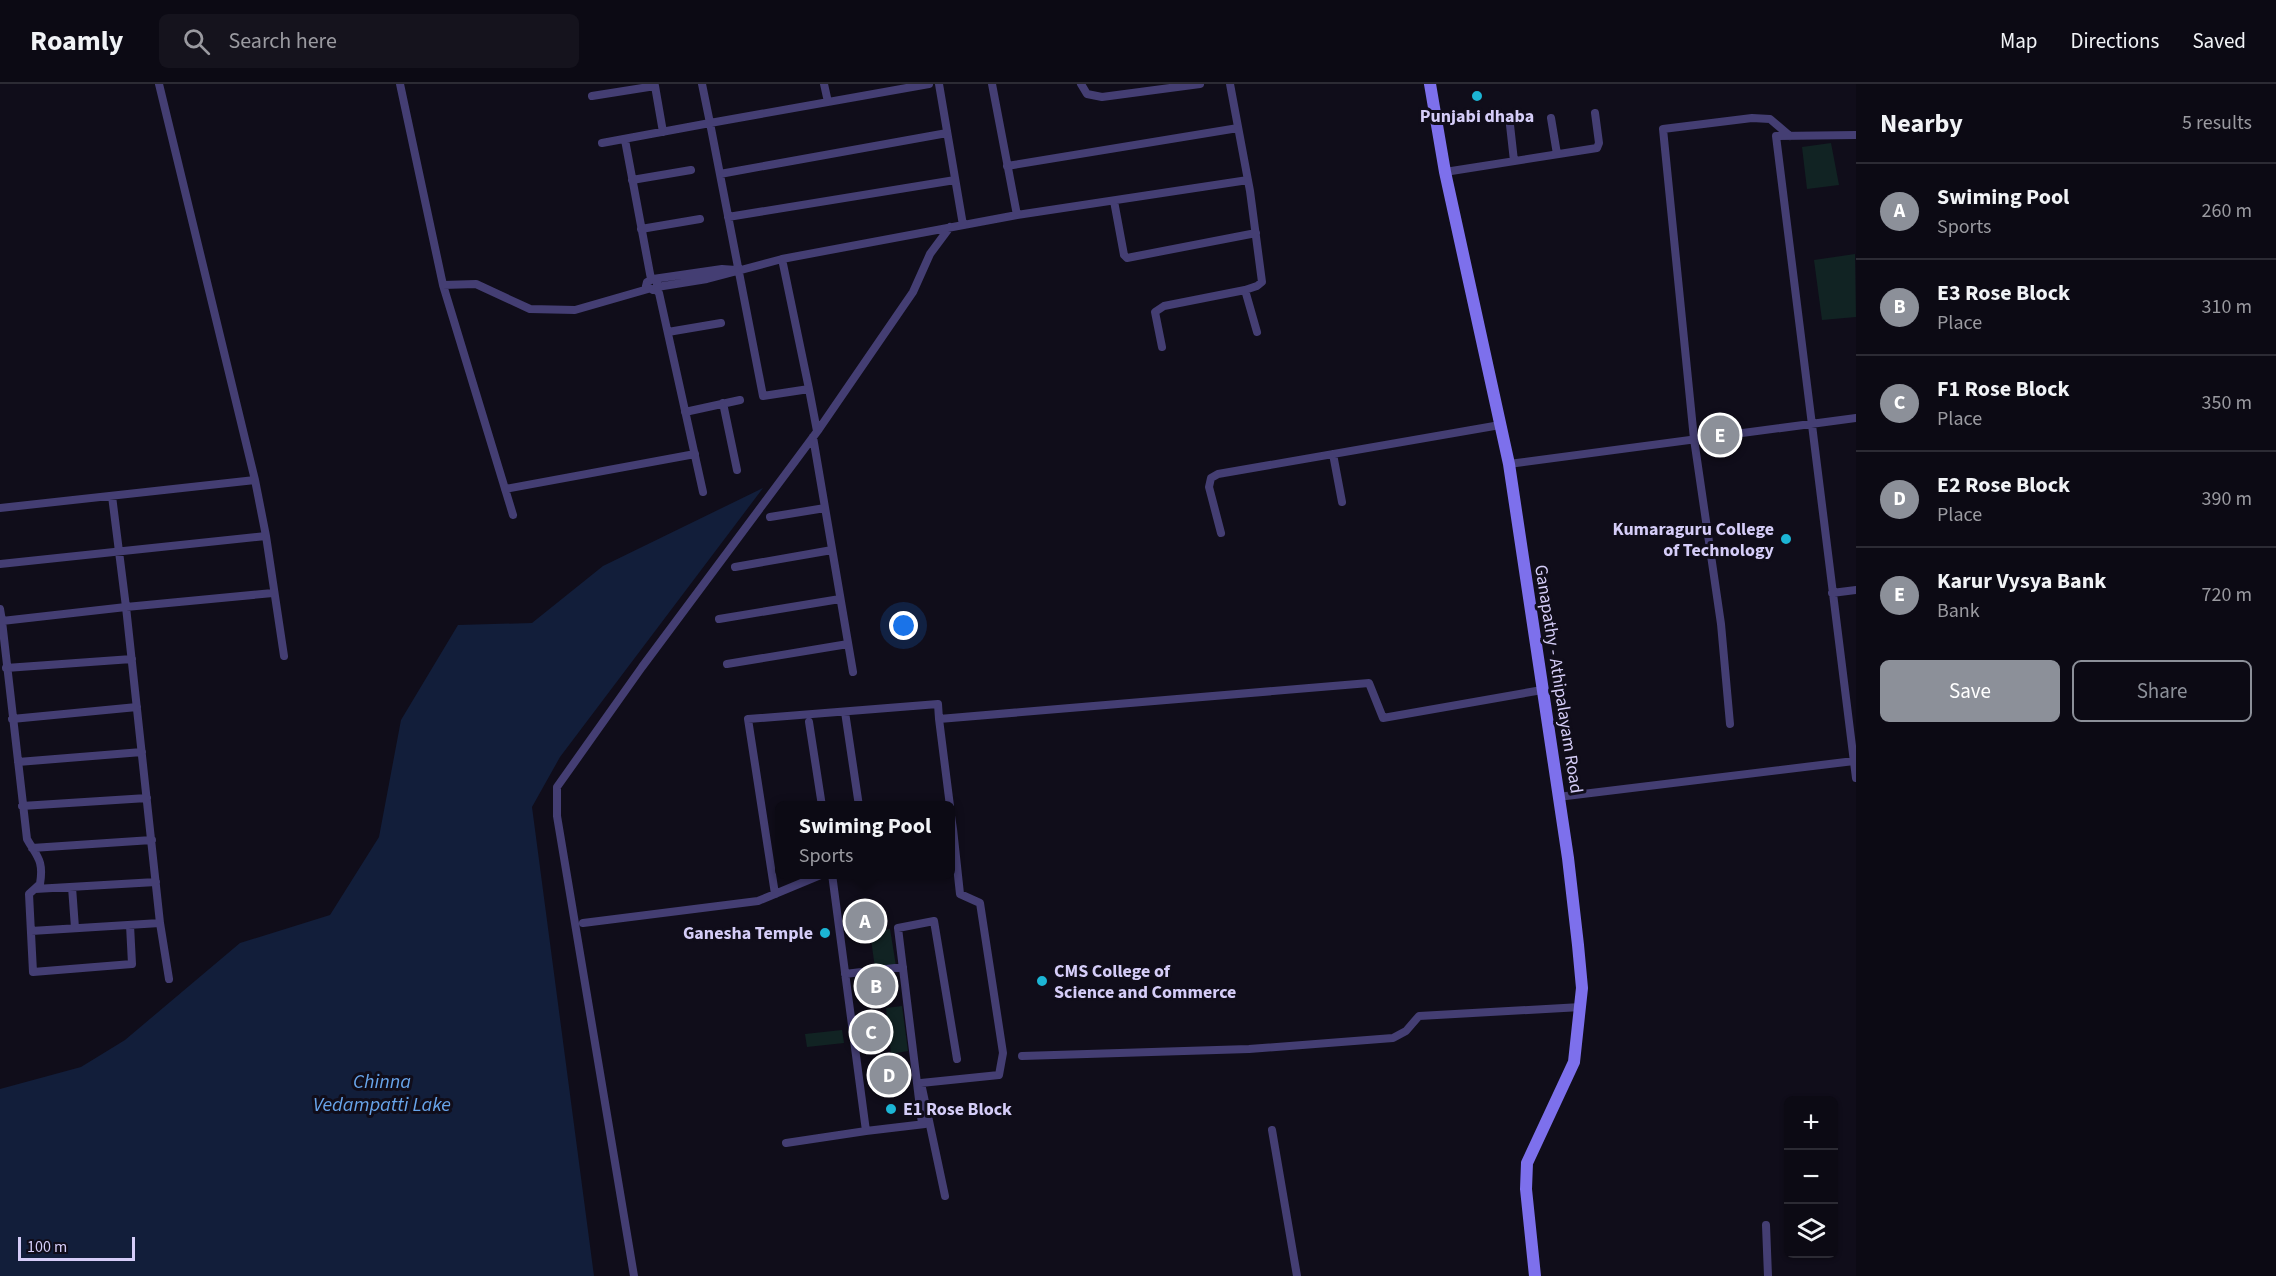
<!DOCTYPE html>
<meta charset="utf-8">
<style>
:root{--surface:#0c0a14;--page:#15131d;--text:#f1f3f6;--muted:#9a9aa0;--line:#2c2b34;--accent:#8c9099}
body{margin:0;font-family:"Source Sans 3",sans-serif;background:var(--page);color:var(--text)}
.controls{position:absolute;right:18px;bottom:18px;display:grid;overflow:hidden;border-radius:9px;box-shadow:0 2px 4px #0004}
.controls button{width:54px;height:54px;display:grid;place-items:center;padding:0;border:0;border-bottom:2px solid var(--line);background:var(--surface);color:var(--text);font:30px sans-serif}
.scale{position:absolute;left:18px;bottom:15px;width:117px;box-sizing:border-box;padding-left:6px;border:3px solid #d5cdf8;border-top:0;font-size:16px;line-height:21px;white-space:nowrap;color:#d5cdf8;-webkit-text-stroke:4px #100d1a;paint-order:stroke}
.you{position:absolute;left:904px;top:542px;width:21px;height:21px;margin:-15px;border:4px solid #fff;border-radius:50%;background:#1a73e8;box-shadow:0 0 0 9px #1a73e833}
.badge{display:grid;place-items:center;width:39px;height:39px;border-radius:50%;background:var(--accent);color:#fff;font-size:20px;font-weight:700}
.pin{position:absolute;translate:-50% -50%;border:3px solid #fff;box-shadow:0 2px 6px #0006}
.popup{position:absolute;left:775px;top:717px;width:180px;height:78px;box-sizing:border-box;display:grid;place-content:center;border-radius:9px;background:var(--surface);filter:drop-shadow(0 2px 4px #0005);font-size:20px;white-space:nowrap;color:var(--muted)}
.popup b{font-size:22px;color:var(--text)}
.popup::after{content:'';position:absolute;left:50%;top:100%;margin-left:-12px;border:12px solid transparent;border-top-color:var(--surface)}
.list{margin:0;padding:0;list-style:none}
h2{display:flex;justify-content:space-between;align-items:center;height:78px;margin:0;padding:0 24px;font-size:26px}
h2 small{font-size:20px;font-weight:400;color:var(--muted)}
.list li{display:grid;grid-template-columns:39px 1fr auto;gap:18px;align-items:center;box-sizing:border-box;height:96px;padding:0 24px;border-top:2px solid var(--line)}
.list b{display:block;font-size:22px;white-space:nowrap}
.list p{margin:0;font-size:20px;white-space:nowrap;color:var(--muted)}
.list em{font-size:20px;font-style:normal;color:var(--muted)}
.actions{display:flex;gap:12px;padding:18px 24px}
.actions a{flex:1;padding:14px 0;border:2px solid var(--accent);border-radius:9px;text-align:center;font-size:21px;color:var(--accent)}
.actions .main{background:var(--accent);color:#fff}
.icon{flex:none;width:33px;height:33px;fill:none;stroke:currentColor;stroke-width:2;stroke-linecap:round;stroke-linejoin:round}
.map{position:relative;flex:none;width:1856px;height:1192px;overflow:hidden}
header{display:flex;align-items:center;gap:36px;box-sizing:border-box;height:84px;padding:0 30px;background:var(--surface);border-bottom:2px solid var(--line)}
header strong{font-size:28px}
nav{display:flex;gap:33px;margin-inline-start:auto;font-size:21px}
.search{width:420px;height:54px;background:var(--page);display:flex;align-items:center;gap:15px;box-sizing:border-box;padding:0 21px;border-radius:9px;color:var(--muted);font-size:22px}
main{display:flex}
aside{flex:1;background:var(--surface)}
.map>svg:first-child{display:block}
.green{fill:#112323}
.water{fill:#121e3a}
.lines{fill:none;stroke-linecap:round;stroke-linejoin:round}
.street{stroke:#443e73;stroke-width:8}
.secondary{stroke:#7d70ec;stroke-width:12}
.poi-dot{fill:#1cb5d5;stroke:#100d1a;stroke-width:2}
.labels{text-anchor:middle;stroke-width:6;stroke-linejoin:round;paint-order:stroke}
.poi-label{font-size:18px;font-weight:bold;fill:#d5cdf8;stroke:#100d1a;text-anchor:end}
.street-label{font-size:18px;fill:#d5cdf8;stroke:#100d1a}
.water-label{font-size:20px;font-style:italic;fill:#68a5eb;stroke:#100d1a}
</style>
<header>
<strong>Roamly</strong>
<div class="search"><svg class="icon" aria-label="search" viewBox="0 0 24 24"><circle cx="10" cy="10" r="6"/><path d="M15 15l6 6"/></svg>Search here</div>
<nav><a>Map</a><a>Directions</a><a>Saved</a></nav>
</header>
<main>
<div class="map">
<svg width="1856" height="1192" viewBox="0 0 1856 1192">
<rect width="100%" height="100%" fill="#100d1a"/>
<path class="green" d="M 1831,59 L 1839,101 L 1807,105 L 1802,63 Z
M 1855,170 L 1856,233 L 1822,236 L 1814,176 Z
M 890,845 L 896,882 L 875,884 L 870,848 Z
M 902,922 L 908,967 L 891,970 L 886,924 Z
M 842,946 L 844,959 L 807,963 L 805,950 Z"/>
<path class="water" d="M 763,404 L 560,673 L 532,723 L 594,1192 L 0,1192 L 0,1005 L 81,983 L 125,956 L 240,859 L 330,831 L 379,753 L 401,636 L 458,541 L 532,539 L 603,482 Z
M 877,827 L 879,838 L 875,837 L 876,844 L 856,846 L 855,834 L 870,832 Z"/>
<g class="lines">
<path class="street" d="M 159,0 L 255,396 L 266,452 L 284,572
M 400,0 L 443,201 L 513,431
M 702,0 L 710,39 L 929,0
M 824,0 L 828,18
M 939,0 L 963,141
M 1081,0 L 1087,10 L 1102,13 L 1200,0
M 592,12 L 655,2 L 663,48
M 1551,34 L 1557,70
M 1510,41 L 1514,77
M 1856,51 L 1776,52 L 1856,694
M 625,56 L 651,195
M 602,59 L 710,39 L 763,312 L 809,305 L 782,175 L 1017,131 L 992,0
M 1007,82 L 1238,44
M 1445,88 L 1597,64 L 1599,59 L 1595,29
M 720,90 L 947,49
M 632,96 L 691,86
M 1114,117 L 1124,171 L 1127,174 L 1256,149
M 1017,131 L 1248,96
M 728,133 L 955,96
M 641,145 L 700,135
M 653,195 L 722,185 L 736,186
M 443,201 L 476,200 L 530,225 L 575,226 L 648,205
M 657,203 L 657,198 L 653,195 L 647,198 L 646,202 L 653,206 L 657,203 L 707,195 L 782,175
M 655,205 L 659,209 L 703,408
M 1245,206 L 1257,248
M 668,248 L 721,239
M 1162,263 L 1155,228 L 1164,222 L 1245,206 L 1257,202 L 1262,198 L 1250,107 L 1230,0
M 809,305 L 817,347
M 723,319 L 737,386
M 685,328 L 740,316
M 813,353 L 853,588
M 1333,370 L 1342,418
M 1509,380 L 1856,334
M 505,405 L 695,370
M 0,424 L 255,396
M 770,433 L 825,424
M 1221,449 L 1209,403 L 1211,394 L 1218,390 L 1500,341
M 0,480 L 266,452
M 735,483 L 832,466
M 1832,509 L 1856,506
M 0,525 L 2,537 L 126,523 L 112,412
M 719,535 L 840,515
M 2,537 L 27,755 C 37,773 44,776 40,800 L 29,810 L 33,888 L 132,880 L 130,841
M 727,580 L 848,560
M 6,584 L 132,575
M 845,628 L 859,722
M 12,635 L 137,623
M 809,638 L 822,722
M 1730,640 L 1721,540 L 1694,355 L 1663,45 L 1752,34 L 1770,35 L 1790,52
M 18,678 L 142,668
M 1558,713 L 1854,677
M 22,722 L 147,714
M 950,722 L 939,635 L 1369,599 L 1383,634 L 1542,606
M 950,725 L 953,745 L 950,745
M 32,764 L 152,756
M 72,803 L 75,844
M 35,805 L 156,798
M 775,810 L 748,635 L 938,620 L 939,635
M 583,839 L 758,817 L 823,790
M 31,847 L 160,839
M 845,890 L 903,883
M 169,895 L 160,839 L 126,523 L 273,509
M 1022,972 L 1249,965 L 1393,954 L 1406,947 L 1419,932 L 1581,923
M 922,1040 L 898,844 L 934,837 L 957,975
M 1272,1046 L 1297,1192
M 866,1047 L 925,1040
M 786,1059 L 866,1047 L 832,790
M 945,1112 L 921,999 L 999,991 L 1003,969 L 980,819 L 960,810 L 953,745
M 1766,1141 L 1768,1192
M 634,1192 L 557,732 L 557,703 L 642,583 L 819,345 L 913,208 L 930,170 L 950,143"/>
<path class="secondary" d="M 1430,0 L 1445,88 L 1509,380 L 1568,774 L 1578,861 L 1582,904 L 1574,978 L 1527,1079 L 1526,1105 L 1535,1192"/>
</g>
<g class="poi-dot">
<circle cx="1477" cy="12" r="6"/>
<circle cx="1786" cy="455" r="6"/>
<circle cx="825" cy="849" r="6"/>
<circle cx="1042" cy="897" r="6"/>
<circle cx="891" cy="1025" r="6"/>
</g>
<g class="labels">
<g class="poi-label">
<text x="1477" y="38" text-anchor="middle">Punjabi dhaba</text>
<text x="1774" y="451">Kumaraguru College<tspan x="1774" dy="21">of Technology</tspan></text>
<text x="813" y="855">Ganesha Temple</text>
<text x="1054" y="893" text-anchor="start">CMS College of<tspan x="1054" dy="21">Science and Commerce</tspan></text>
<text x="903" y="1031" text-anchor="start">E1 Rose Block</text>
</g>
<g class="street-label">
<text transform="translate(1559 595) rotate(81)" y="6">Ganapathy - Athipalayam Road</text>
</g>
<g class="water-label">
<text x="382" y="1004">Chinna<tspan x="382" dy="23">Vedampatti Lake</tspan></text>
</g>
</g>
</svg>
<div class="controls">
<button>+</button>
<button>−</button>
<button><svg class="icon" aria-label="layers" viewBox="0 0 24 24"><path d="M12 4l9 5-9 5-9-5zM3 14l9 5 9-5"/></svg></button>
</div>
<div class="scale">100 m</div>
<div class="you"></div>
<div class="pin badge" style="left:865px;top:837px">A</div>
<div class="popup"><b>Swiming Pool</b>Sports</div>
<div class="pin badge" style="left:876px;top:902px">B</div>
<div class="pin badge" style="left:871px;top:948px">C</div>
<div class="pin badge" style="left:889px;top:991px">D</div>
<div class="pin badge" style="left:1720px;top:351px">E</div>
</div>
<aside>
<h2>Nearby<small>5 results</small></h2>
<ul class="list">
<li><span class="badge">A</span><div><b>Swiming Pool</b><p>Sports</p></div><em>260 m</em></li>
<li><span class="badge">B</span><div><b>E3 Rose Block</b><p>Place</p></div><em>310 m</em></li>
<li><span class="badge">C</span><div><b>F1 Rose Block</b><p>Place</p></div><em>350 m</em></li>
<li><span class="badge">D</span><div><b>E2 Rose Block</b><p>Place</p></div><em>390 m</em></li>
<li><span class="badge">E</span><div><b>Karur Vysya Bank</b><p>Bank</p></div><em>720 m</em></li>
</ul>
<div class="actions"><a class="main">Save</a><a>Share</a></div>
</aside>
</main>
